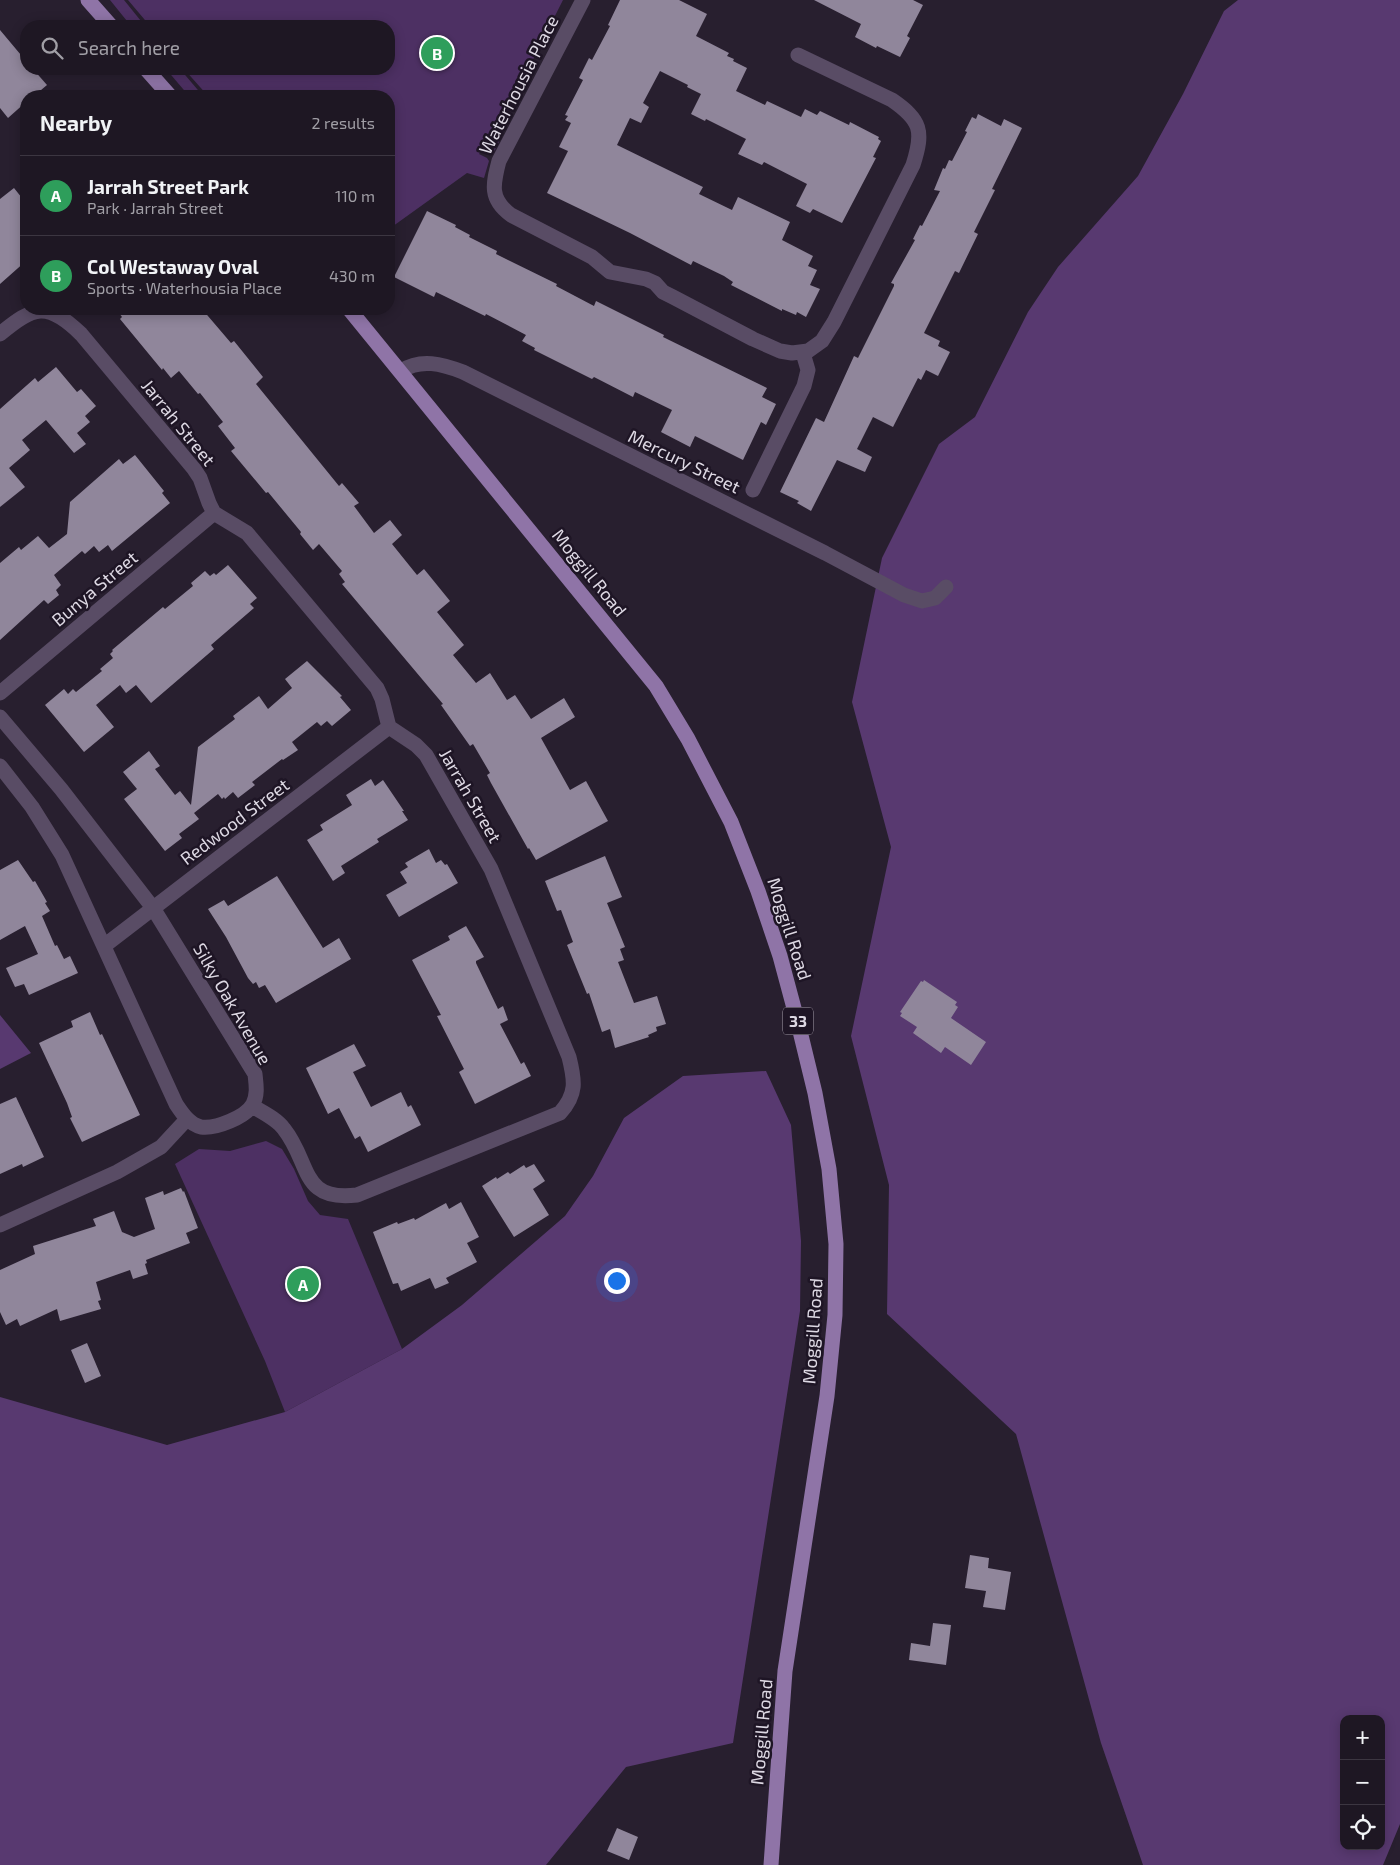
<!DOCTYPE html>
<meta charset="utf-8">
<style>
:root{--surface:#1e1723;--page:#2b2430;--text:#f1f3f6;--muted:#a19fa6;--line:#3c3641;--accent:#b45309}
body{margin:0;font-family:"Exo 2",sans-serif;background:var(--page);color:var(--text)}
.controls{position:absolute;right:15px;bottom:15px;display:grid;overflow:hidden;border-radius:10px;box-shadow:0 2px 12px #0003}
.controls button{width:45px;height:45px;display:grid;place-items:center;padding:0;border:0;border-bottom:1px solid var(--line);background:var(--surface);color:var(--text);font:25px sans-serif}
.you{position:absolute;left:616px;top:1280px;width:18px;height:18px;margin:-12px;border:4px solid #fff;border-radius:50%;background:#1a73e8;box-shadow:0 0 0 8px #1a73e833}
.badge{display:grid;place-items:center;width:32px;height:32px;border-radius:50%;background:var(--accent);color:#fff;font-size:16px;font-weight:700}
.pin{position:absolute;translate:-50% -50%;border:2px solid #fff;box-shadow:0 1px 5px #0006}
.list{margin:0;padding:0;list-style:none}
h2{display:flex;justify-content:space-between;align-items:center;height:65px;margin:0;padding:0 20px;font-size:21px}
h2 small{font-size:16px;font-weight:400;color:var(--muted)}
.list li{display:grid;grid-template-columns:32px 1fr auto;gap:15px;align-items:center;box-sizing:border-box;height:80px;padding:0 20px;border-top:1px solid var(--line)}
.list b{display:block;font-size:19px;white-space:nowrap}
.list p{margin:0;font-size:16px;white-space:nowrap;color:var(--muted)}
.list em{font-size:16px;font-style:normal;color:var(--muted)}
.icon{flex:none;width:28px;height:28px;fill:none;stroke:currentColor;stroke-width:2;stroke-linecap:round;stroke-linejoin:round}
.map{position:relative;flex:none;width:1400px;height:1865px;overflow:hidden}
.search{position:absolute;background:var(--surface);box-shadow:0 2px 12px #0003;left:20px;top:20px;width:375px;height:55px;display:flex;align-items:center;gap:12px;box-sizing:border-box;padding:0 18px;border-radius:20px;color:var(--muted);font-size:19px}
.panel{position:absolute;background:var(--surface);box-shadow:0 2px 12px #0003;left:20px;top:90px;width:375px;height:225px;border-radius:20px}
.map>svg:first-child{display:block}
.green{fill:#4d3063}
.forest{fill:#583970;fill-rule:evenodd}
.building{fill:#90869b}
.lines{fill:none;stroke-linecap:round;stroke-linejoin:round}
.street{stroke:#594c65;stroke-width:15}
.primary{stroke:#8f74a7;stroke-width:15}
.labels{text-anchor:middle;stroke-width:5;stroke-linejoin:round;paint-order:stroke}
.shield{fill:#1e1525;stroke:#a49eaa;stroke-width:1}
.shield-label{font-size:16px;font-weight:bold;fill:#ddd8e3}
.street-label{font-size:18px;fill:#ddd8e3;stroke:#1e1525}
</style>
<div class="map">
<svg width="1400" height="1865" viewBox="0 0 1400 1865">
<rect width="100%" height="100%" fill="#281f2f"/>
<path class="green" d="M 110,0 L 124,0 L 145,26 L 131,26 Z
M 128,0 L 563,0 L 503,119 L 503,133 L 493,154 L 481,151 L 479,154 L 487,158 L 489,161 L 484,178 L 467,173 L 389,229 L 389,96 L 208,96 L 184,69 L 389,69 L 389,26 L 150,26 Z
M 166,69 L 180,69 L 203,96 L 189,96 Z
M 266,1141 L 282,1149 L 294,1169 L 308,1201 L 320,1215 L 348,1219 L 402,1349 L 285,1412 L 265,1361 L 175,1164 L 199,1149 L 230,1151 Z"/>
<path class="forest" d="M 1238,0 L 1400,0 L 1400,1824 L 1383,1865 L 1143,1865 L 1101,1743 L 1016,1434 L 887,1314 L 889,1185 L 851,1036 L 891,847 L 852,702 L 882,558 L 939,444 L 975,417 L 1028,312 L 1058,267 L 1138,176 L 1183,94 L 1224,11 ZM 1344,1719 L 1381,1719 L 1381,1846 L 1344,1846 Z
M 0,1015 L 31,1053 L 0,1069 Z
M 766,1071 L 791,1125 L 801,1241 L 800,1311 L 733,1743 L 626,1767 L 546,1865 L 0,1865 L 0,1397 L 167,1445 L 285,1412 L 402,1349 L 462,1305 L 565,1216 L 593,1176 L 624,1118 L 683,1076 Z"/>
<path class="building" d="M 620,0 L 679,0 L 707,14 L 696,36 L 729,53 L 727,56 L 734,59 L 733,61 L 747,68 L 736,91 L 765,105 L 767,101 L 801,117 L 805,109 L 817,115 L 820,111 L 849,125 L 850,122 L 879,137 L 878,139 L 881,141 L 873,157 L 876,158 L 842,223 L 813,209 L 810,213 L 796,206 L 807,184 L 764,162 L 762,165 L 738,154 L 746,139 L 706,119 L 705,121 L 691,114 L 701,94 L 687,87 L 688,85 L 660,71 L 643,103 L 649,107 L 641,123 L 630,118 L 617,145 L 703,187 L 699,194 L 732,210 L 738,197 L 790,222 L 782,240 L 813,256 L 808,266 L 817,270 L 810,285 L 820,289 L 806,317 L 797,312 L 796,315 L 782,309 L 782,311 L 731,285 L 733,282 L 724,276 L 693,261 L 691,265 L 630,233 L 547,193 L 568,151 L 559,147 L 571,123 L 565,120 L 568,116 L 565,115 L 583,80 L 579,78 L 589,58 L 592,60 L 610,26 L 608,25 Z
M 814,0 L 913,0 L 923,5 L 907,36 L 910,38 L 900,57 L 877,46 L 876,48 L 855,37 L 861,24 Z
M 0,30 L 26,61 L 26,69 L 33,69 L 47,85 L 34,96 L 26,96 L 26,102 L 8,118 L 0,108 Z
M 978,114 L 1001,126 L 1004,119 L 1022,128 L 992,189 L 995,190 L 974,232 L 978,234 L 959,273 L 955,271 L 924,333 L 940,341 L 938,346 L 950,352 L 938,376 L 926,370 L 921,380 L 918,378 L 893,427 L 873,417 L 857,449 L 872,457 L 865,472 L 837,460 L 811,511 L 797,503 L 799,501 L 780,492 L 816,418 L 824,422 L 854,356 L 858,358 L 894,286 L 894,284 L 891,283 L 915,240 L 913,239 L 920,225 L 922,226 L 940,191 L 934,190 L 943,168 L 945,169 L 949,160 L 952,161 L 967,132 L 965,131 L 972,117 L 976,119 Z
M 14,188 L 26,203 L 26,261 L 0,284 L 0,199 Z
M 427,211 L 456,225 L 455,227 L 470,235 L 469,237 L 497,251 L 496,254 L 557,284 L 556,286 L 594,306 L 596,301 L 664,335 L 663,337 L 767,388 L 762,397 L 776,404 L 766,425 L 761,422 L 743,460 L 695,436 L 690,447 L 661,432 L 672,410 L 635,392 L 633,397 L 594,377 L 592,379 L 534,350 L 535,348 L 522,341 L 526,335 L 486,314 L 485,316 L 436,292 L 434,297 L 394,277 Z
M 116,309 L 202,309 L 231,343 L 234,341 L 263,377 L 256,384 L 339,486 L 342,483 L 359,503 L 354,506 L 374,533 L 390,520 L 402,535 L 392,544 L 417,575 L 424,569 L 450,601 L 437,612 L 464,645 L 453,655 L 476,683 L 490,673 L 507,700 L 515,695 L 531,719 L 564,698 L 575,717 L 541,738 L 570,790 L 586,781 L 608,821 L 536,860 L 529,848 L 528,849 L 491,783 L 487,775 L 490,773 L 473,744 L 470,746 L 441,705 L 443,704 L 342,584 L 345,582 L 339,574 L 342,571 L 319,544 L 313,550 L 300,534 L 301,532 L 268,492 L 266,493 L 231,451 L 235,448 L 218,426 L 223,422 L 200,393 L 198,394 L 179,371 L 171,378 L 163,368 L 162,370 L 120,319 L 122,317 Z
M 56,367 L 77,392 L 81,389 L 96,406 L 85,416 L 90,422 L 77,433 L 86,444 L 74,453 L 46,420 L 22,440 L 30,450 L 9,468 L 25,487 L 0,507 L 0,409 L 35,378 L 38,382 Z
M 135,455 L 164,491 L 162,493 L 170,503 L 112,551 L 108,545 L 99,552 L 94,546 L 85,554 L 82,551 L 54,575 L 61,585 L 56,590 L 59,595 L 48,604 L 44,600 L 0,640 L 0,563 L 19,547 L 21,550 L 38,536 L 49,548 L 67,534 L 70,502 L 119,459 L 123,464 Z
M 228,565 L 257,598 L 250,604 L 254,608 L 211,645 L 214,649 L 151,703 L 136,685 L 126,693 L 120,685 L 96,705 L 114,727 L 84,752 L 45,705 L 64,689 L 68,694 L 73,689 L 76,692 L 102,671 L 100,669 L 113,658 L 110,654 L 113,651 L 112,650 L 163,607 L 165,609 L 193,586 L 191,583 L 205,571 L 210,576 L 214,573 L 216,575 Z
M 307,661 L 342,696 L 340,697 L 351,710 L 332,726 L 327,721 L 321,726 L 317,722 L 292,742 L 298,750 L 283,760 L 282,759 L 252,782 L 255,785 L 238,798 L 233,792 L 225,799 L 224,797 L 222,799 L 218,794 L 194,813 L 199,819 L 179,834 L 182,838 L 165,851 L 124,799 L 137,789 L 123,772 L 149,751 L 160,766 L 155,769 L 175,795 L 180,791 L 191,805 L 198,747 L 235,719 L 233,716 L 259,696 L 268,709 L 292,688 L 285,679 Z
M 371,779 L 375,786 L 383,780 L 404,811 L 402,811 L 408,820 L 377,839 L 379,842 L 341,866 L 345,873 L 333,881 L 307,840 L 323,830 L 320,825 L 352,805 L 346,795 Z
M 429,849 L 436,863 L 441,860 L 445,865 L 447,864 L 458,883 L 399,917 L 386,895 L 407,883 L 400,872 L 408,867 L 405,863 Z
M 605,856 L 622,897 L 607,903 L 625,947 L 620,949 L 624,960 L 618,962 L 634,1003 L 657,996 L 666,1024 L 656,1027 L 657,1031 L 648,1035 L 649,1037 L 615,1048 L 610,1029 L 602,1032 L 589,993 L 587,994 L 567,945 L 573,942 L 561,910 L 557,911 L 545,881 Z
M 18,860 L 33,882 L 35,881 L 47,902 L 45,903 L 50,911 L 42,916 L 55,946 L 57,945 L 64,959 L 70,956 L 78,973 L 29,995 L 24,984 L 15,987 L 6,968 L 38,954 L 25,926 L 0,940 L 0,870 Z
M 277,876 L 323,948 L 339,938 L 351,959 L 276,1003 L 265,985 L 259,988 L 256,982 L 253,984 L 248,978 L 226,937 L 208,909 L 224,900 L 228,906 Z
M 466,926 L 484,957 L 476,961 L 476,963 L 498,1009 L 503,1006 L 508,1020 L 500,1024 L 521,1064 L 524,1062 L 531,1076 L 475,1104 L 459,1072 L 464,1069 L 437,1016 L 441,1015 L 412,960 L 450,940 L 448,936 Z
M 924,980 L 957,1002 L 955,1005 L 958,1007 L 951,1018 L 986,1042 L 971,1065 L 945,1047 L 941,1053 L 913,1033 L 917,1027 L 900,1016 L 902,1013 L 900,1012 L 921,981 L 923,982 Z
M 90,1012 L 100,1035 L 102,1034 L 140,1115 L 82,1142 L 70,1118 L 72,1117 L 67,1103 L 39,1043 L 73,1027 L 71,1021 Z
M 354,1044 L 366,1066 L 353,1072 L 371,1107 L 401,1092 L 408,1107 L 411,1105 L 421,1125 L 368,1152 L 360,1136 L 355,1139 L 339,1108 L 328,1114 L 306,1068 Z
M 16,1097 L 44,1157 L 23,1167 L 22,1164 L 0,1174 L 0,1104 Z
M 534,1164 L 545,1181 L 533,1189 L 549,1215 L 514,1237 L 482,1186 L 496,1177 L 497,1179 L 508,1172 L 510,1174 L 524,1165 L 526,1168 Z
M 181,1188 L 183,1192 L 184,1191 L 198,1228 L 186,1233 L 190,1243 L 146,1260 L 147,1263 L 145,1264 L 148,1274 L 133,1279 L 130,1270 L 96,1282 L 101,1300 L 98,1301 L 101,1309 L 60,1321 L 57,1309 L 20,1326 L 17,1319 L 6,1325 L 0,1312 L 0,1270 L 35,1254 L 33,1246 L 96,1226 L 93,1219 L 114,1211 L 122,1232 L 134,1237 L 155,1229 L 145,1198 L 163,1191 L 164,1195 Z
M 461,1202 L 479,1237 L 467,1243 L 477,1262 L 446,1278 L 449,1283 L 435,1289 L 430,1278 L 401,1291 L 398,1283 L 393,1284 L 373,1232 L 397,1222 L 398,1224 L 414,1218 L 415,1220 L 446,1203 L 449,1209 Z
M 87,1343 L 101,1376 L 85,1383 L 71,1350 Z
M 970,1555 L 989,1558 L 988,1568 L 1011,1572 L 1005,1610 L 983,1607 L 986,1591 L 965,1588 Z
M 933,1623 L 951,1625 L 946,1665 L 909,1660 L 911,1643 L 930,1646 Z
M 617,1828 L 638,1837 L 629,1860 L 607,1851 Z"/>
<g class="lines">
<path class="street" d="M 583,0 L 499,161 C 493,184 489,199 511,215 L 592,257 L 610,272 L 646,279 L 655,283 L 663,292 L 673,297 L 753,339 L 780,351 L 792,353 L 808,351 L 822,341 L 834,322 L 913,165 C 924,131 921,120 892,100 L 798,55
M 0,334 C 34,306 47,301 81,334 L 194,469 L 200,478 L 209,503 L 214,513 L 247,533 L 377,688 L 382,699 L 389,727 L 416,745 L 426,755 L 491,869 L 569,1057 C 575,1081 577,1094 560,1113 L 357,1195 C 300,1202 311,1163 284,1129 C 277,1119 262,1112 252,1106
M 401,371 C 421,358 442,364 463,372 L 825,553 L 904,595 L 922,601 L 935,598 L 946,587
M 753,490 L 804,386 L 808,370 L 803,353
M 0,693 L 214,513
M 0,717 L 61,789 L 153,908 L 255,1074 C 256,1084 258,1094 253,1104 C 246,1117 216,1129 201,1127 C 189,1124 182,1113 176,1104 L 62,855 L 32,807 L 0,766
M 104,946 L 389,727
M 0,1225 L 117,1172 L 161,1147 L 187,1119"/>
<path class="primary" d="M 88,0 L 111,26
M 146,69 L 170,96
M 349,309 L 656,686 L 688,739 L 731,822 L 758,891 L 780,956 L 798,1023 L 815,1093 L 829,1169 L 836,1244 L 835,1315 L 827,1396 L 785,1671 L 771,1865"/>
</g>
<g class="labels">
<rect class="shield" x="783" y="1007.5" width="30" height="27" rx="4"/>
<g class="shield-label">
<text x="798" y="1027">33</text>
</g>
<g class="street-label">
<text transform="translate(519 85) rotate(-63)" y="6">Waterhousia Place</text>
<text transform="translate(178 423) rotate(51)" y="6">Jarrah Street</text>
<text transform="translate(684 462) rotate(26)" y="6">Mercury Street</text>
<text transform="translate(589 573) rotate(51)" y="6">Moggill Road</text>
<text transform="translate(95 589) rotate(-40)" y="6">Bunya Street</text>
<text transform="translate(470 796) rotate(60)" y="6">Jarrah Street</text>
<text transform="translate(235 822) rotate(-37)" y="6">Redwood Street</text>
<text transform="translate(789 929) rotate(72)" y="6">Moggill Road</text>
<text transform="translate(232 1004) rotate(60)" y="6">Silky Oak Avenue</text>
<text transform="translate(813 1331) rotate(-86)" y="6">Moggill Road</text>
<text transform="translate(762 1732) rotate(-85)" y="6">Moggill Road</text>
</g>
</g>
</svg>
<div class="controls">
<button>+</button>
<button>−</button>
<button><svg class="icon" aria-label="locate" viewBox="0 0 24 24"><circle cx="12" cy="12" r="6"/><path d="M12 2v4M12 18v4M2 12h4M18 12h4"/></svg></button>
</div>
<div class="you"></div>
<div class="pin badge" style="left:303px;top:1284px;background:#2e9e5b">A</div>
<div class="pin badge" style="left:437px;top:53px;background:#2e9e5b">B</div>
<div class="search"><svg class="icon" aria-label="search" viewBox="0 0 24 24"><circle cx="10" cy="10" r="6"/><path d="M15 15l6 6"/></svg>Search here</div>
<section class="panel">
<h2>Nearby<small>2 results</small></h2>
<ul class="list">
<li><span class="badge" style="background:#2e9e5b">A</span><div><b>Jarrah Street Park</b><p>Park · Jarrah Street</p></div><em>110 m</em></li>
<li><span class="badge" style="background:#2e9e5b">B</span><div><b>Col Westaway Oval</b><p>Sports · Waterhousia Place</p></div><em>430 m</em></li>
</ul>
</section>
</div>
